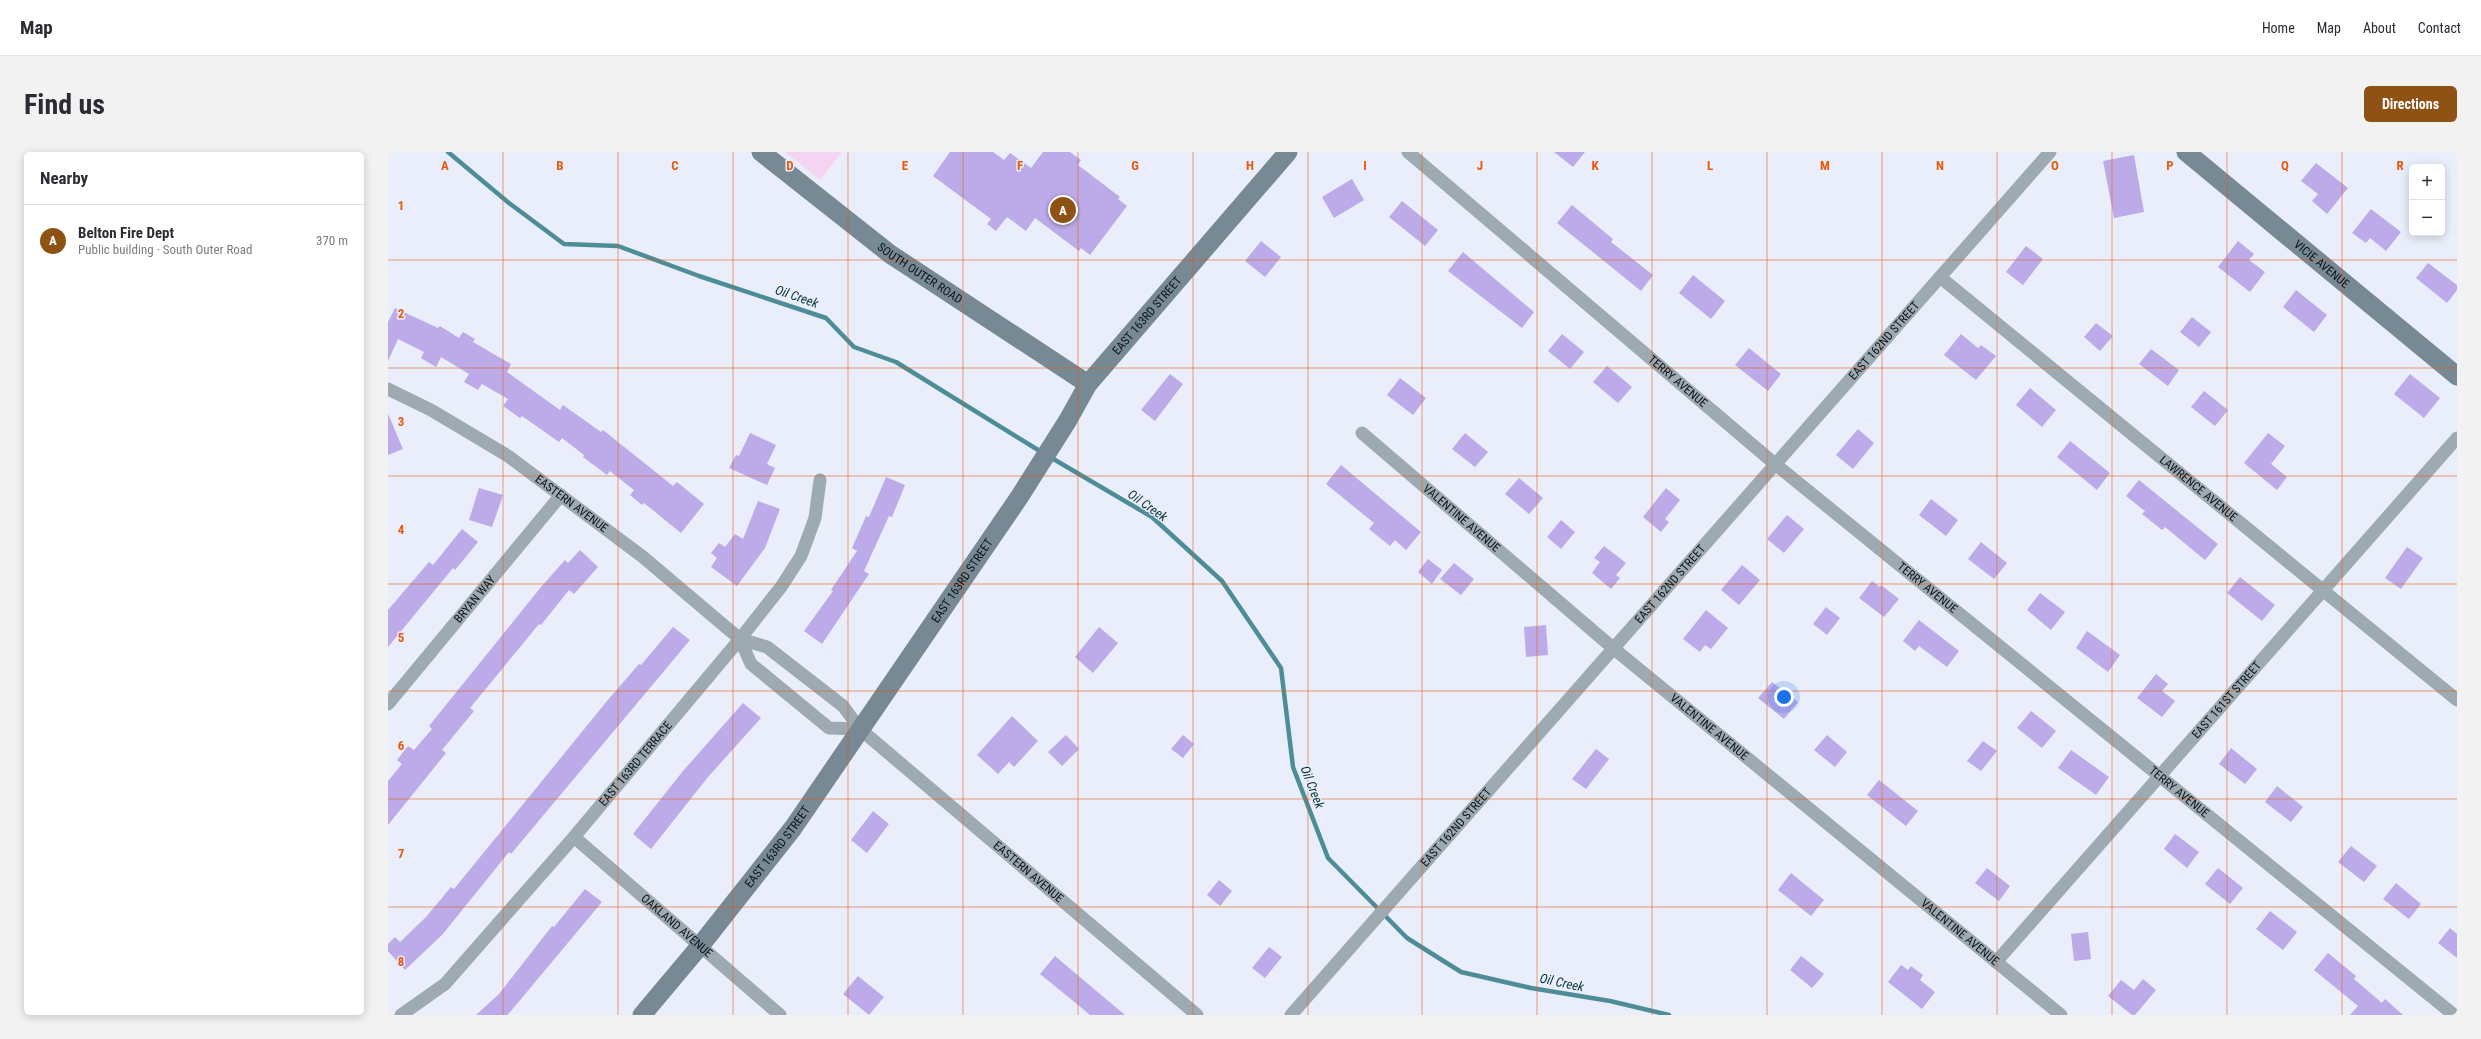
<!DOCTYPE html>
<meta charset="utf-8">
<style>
:root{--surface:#fff;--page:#f2f2f3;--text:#2b2b33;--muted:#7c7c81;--line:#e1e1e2;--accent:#8f5215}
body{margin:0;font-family:"Roboto Condensed",sans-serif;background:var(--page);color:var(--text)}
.controls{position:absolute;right:12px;top:12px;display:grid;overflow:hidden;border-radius:6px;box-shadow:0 2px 10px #0003}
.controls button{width:36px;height:36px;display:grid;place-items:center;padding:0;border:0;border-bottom:1px solid var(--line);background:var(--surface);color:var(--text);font:20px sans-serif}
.you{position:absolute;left:1396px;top:545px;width:14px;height:14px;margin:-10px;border:3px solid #fff;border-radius:50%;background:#1a73e8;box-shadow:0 0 0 6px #1a73e833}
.badge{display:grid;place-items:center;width:26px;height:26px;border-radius:50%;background:var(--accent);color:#fff;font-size:13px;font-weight:700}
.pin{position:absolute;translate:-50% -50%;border:2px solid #fff;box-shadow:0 1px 4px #0006}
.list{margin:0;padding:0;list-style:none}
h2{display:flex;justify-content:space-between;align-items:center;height:52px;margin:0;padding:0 16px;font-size:17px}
h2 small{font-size:13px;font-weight:400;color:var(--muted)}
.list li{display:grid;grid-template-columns:26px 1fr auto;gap:12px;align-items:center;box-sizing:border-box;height:72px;padding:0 16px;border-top:1px solid var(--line)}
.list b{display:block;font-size:15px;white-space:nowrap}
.list p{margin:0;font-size:13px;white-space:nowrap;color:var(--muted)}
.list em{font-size:13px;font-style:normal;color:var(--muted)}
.map{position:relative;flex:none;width:2069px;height:863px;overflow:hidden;border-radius:6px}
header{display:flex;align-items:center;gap:24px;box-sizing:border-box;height:56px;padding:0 20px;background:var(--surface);border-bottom:1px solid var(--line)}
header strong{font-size:19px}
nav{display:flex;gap:22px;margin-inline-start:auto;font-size:14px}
.intro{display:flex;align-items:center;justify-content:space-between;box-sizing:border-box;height:96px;padding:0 24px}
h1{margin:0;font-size:28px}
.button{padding:10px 18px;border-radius:6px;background:var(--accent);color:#fff;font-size:14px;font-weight:700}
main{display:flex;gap:24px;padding:0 24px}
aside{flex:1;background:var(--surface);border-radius:6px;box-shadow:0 2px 10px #0003}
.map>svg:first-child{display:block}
.green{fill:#f4d4f2}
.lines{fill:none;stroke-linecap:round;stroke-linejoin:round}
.stream{stroke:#4d8d98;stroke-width:4.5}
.building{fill:#bcabe8}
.street{stroke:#9daab2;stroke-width:13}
.secondary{stroke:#768995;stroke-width:19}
.grid{fill:none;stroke:#e8590c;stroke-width:1;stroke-opacity:0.55}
.labels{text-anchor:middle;stroke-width:3;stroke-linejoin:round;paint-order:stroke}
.street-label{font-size:12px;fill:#0d111b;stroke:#e9eefa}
.water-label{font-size:13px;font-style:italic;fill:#073438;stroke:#e9eefa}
.grid-label{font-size:13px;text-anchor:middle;font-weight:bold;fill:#e8590c;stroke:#e9eefa;stroke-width:3;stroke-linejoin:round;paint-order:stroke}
</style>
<header>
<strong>Map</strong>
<nav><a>Home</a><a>Map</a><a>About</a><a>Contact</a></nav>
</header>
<div class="intro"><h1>Find us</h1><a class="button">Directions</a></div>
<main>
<aside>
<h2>Nearby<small></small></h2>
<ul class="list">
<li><span class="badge">A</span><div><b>Belton Fire Dept</b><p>Public building · South Outer Road</p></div><em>370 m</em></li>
</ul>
</aside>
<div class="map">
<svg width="2069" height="863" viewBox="0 0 2069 863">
<rect width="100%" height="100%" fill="#e9eefa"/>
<path class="green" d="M 397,0 L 454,0 L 432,28 Z"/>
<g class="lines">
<path class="stream" d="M 60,0 L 121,51 L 176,92 L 230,94 L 311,124 L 438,166 L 466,195 L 508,210 L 655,301
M 662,305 L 764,365 L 834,429 L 893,516 L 905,615 L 940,706 L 1019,786 L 1073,820 L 1143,836 L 1222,849 L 1281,863"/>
</g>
<path class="building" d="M 562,0 L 605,0 L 616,8 L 622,1 L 643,16 L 655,0 L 682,0 L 693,8 L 690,13 L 732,45 L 730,47 L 739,54 L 702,103 L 693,96 L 691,99 L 647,66 L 638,79 L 619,65 L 608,79 L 599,72 L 603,67 L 545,24 Z
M 1166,0 L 1197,0 L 1185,15 Z
M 1746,3 L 1756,60 L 1726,66 L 1715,9 Z
M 1928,11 L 1960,36 L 1939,62 L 1924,49 L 1930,42 L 1913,29 Z
M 964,27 L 976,48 L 946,66 L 934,45 Z
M 1014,49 L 1050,78 L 1037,94 L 1001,65 Z
M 1184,53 L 1225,87 L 1223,90 L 1265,123 L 1253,139 L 1169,71 Z
M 1983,57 L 2013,80 L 1998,99 L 1982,86 L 1978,91 L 1964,81 Z
M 873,89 L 893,105 L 877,125 L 857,109 Z
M 1850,89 L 1866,102 L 1861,108 L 1877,120 L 1862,140 L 1830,115 Z
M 1638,94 L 1655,107 L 1635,133 L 1618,120 Z
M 1075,100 L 1146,160 L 1134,176 L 1060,119 Z
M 2040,111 L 2069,133 L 2069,138 L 2059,151 L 2028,126 Z
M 1305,123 L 1337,149 L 1323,167 L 1291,141 Z
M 1908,138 L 1939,163 L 1926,180 L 1895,155 Z
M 7,156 L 50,176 L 52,174 L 71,186 L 75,180 L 87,187 L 85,190 L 123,212 L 119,220 L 172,258 L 175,253 L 213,280 L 215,278 L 285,334 L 289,330 L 316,352 L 293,381 L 256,351 L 254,353 L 242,343 L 246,338 L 222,319 L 219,323 L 195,305 L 196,303 L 174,286 L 171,290 L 134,264 L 132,266 L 115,254 L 120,247 L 94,232 L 90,238 L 76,230 L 81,222 L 53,205 L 48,215 L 33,206 L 36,200 L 10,187 L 0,209 L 0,170 Z
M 1804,165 L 1823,180 L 1811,195 L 1792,180 Z
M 1708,171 L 1725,184 L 1712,199 L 1696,185 Z
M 1174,182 L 1196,200 L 1182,217 L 1160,199 Z
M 1573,182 L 1590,196 L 1593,193 L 1608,204 L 1588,228 L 1556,203 Z
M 1361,196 L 1393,222 L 1380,239 L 1347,213 Z
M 1763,197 L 1791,218 L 1780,234 L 1751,212 Z
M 1219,214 L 1244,235 L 1230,251 L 1205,230 Z
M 782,222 L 795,232 L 767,269 L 753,258 Z
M 2022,222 L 2052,246 L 2036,266 L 2006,242 Z
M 1012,226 L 1038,246 L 1025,263 L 999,243 Z
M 1642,236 L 1668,258 L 1654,275 L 1628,253 Z
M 1816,239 L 1840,258 L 1827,274 L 1803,255 Z
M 0,262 L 15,297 L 0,303 Z
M 1470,277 L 1486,291 L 1465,317 L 1448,303 Z
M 362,281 L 388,293 L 379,312 L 387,316 L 379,333 L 341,316 L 348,303 L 351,304 Z
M 1077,281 L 1100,300 L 1087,315 L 1064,297 Z
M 1880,281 L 1897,294 L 1883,312 L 1899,325 L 1889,338 L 1856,311 Z
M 1682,289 L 1722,321 L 1709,338 L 1669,305 Z
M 953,313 L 1033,380 L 1018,398 L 1007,388 L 1002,394 L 981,377 L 986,371 L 938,332 Z
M 498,325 L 517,333 L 504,365 L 501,364 L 476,419 L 481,422 L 434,492 L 416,479 L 445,439 L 443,438 L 469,399 L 464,396 L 478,364 L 481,365 Z
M 1131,326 L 1155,346 L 1141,362 L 1117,342 Z
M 1751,328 L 1830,392 L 1817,408 L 1777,375 L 1774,378 L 1754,362 L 1757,359 L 1738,344 Z
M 91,336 L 115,343 L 104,375 L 81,368 Z
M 1278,336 L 1292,348 L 1277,367 L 1281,370 L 1273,380 L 1255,365 Z
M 1543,347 L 1570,368 L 1558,384 L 1531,363 Z
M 370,349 L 392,357 L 377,396 L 349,434 L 323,415 L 329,406 L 323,401 L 331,391 L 337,395 L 347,382 L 355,387 Z
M 1399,363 L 1416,377 L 1396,401 L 1379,387 Z
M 1173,368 L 1187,380 L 1173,397 L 1159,385 Z
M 74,377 L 90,390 L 67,418 L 65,416 L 0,495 L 0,458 L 41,410 L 45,413 Z
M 1593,390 L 1619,411 L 1606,427 L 1580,407 Z
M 1216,394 L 1238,411 L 1228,423 L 1232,426 L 1223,437 L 1204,421 L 1212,410 L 1206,406 Z
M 2019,395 L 2035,406 L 2013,437 L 1997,426 Z
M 192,398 L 210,415 L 186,442 L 181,438 L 153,473 L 151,472 L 119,511 L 82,556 L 86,559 L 54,598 L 58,601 L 0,673 L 0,629 L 14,612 L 9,608 L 20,594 L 26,598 L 44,577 L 41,574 L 153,435 L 177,408 L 180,411 Z
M 1040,407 L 1054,418 L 1044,432 L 1030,420 Z
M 1066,411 L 1086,427 L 1073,443 L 1052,427 Z
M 1354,413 L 1372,428 L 1351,453 L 1333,438 Z
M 1852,425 L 1887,453 L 1874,469 L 1839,441 Z
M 1484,429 L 1492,435 L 1493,433 L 1511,447 L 1496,465 L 1471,446 Z
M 1652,441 L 1677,460 L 1663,478 L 1639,458 Z
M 1438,455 L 1452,466 L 1439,483 L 1425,472 Z
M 1318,458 L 1340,476 L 1323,497 L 1317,493 L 1312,500 L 1295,487 Z
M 1531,468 L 1571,499 L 1559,515 L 1531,494 L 1527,499 L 1515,489 Z
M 1158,473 L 1160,503 L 1138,505 L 1136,475 Z
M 285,475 L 302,488 L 123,702 L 121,700 L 54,783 L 17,818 L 0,799 L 0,792 L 7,785 L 12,790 L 38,765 L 63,735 L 66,737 L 219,549 L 251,512 L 253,513 Z
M 711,475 L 730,491 L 705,521 L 687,505 Z
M 1699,479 L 1732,503 L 1720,520 L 1688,496 Z
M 1768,522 L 1780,532 L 1774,539 L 1787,549 L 1774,565 L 1749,546 Z
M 1384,530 L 1410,550 L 1396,567 L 1370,546 Z
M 355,551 L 373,566 L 320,625 L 263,697 L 245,682 L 295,619 Z
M 1643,559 L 1668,579 L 1654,596 L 1629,576 Z
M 624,564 L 650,589 L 626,615 L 621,610 L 610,622 L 589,603 Z
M 678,583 L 691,597 L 674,614 L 660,600 Z
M 795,583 L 806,592 L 795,606 L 783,597 Z
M 1439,583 L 1459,600 L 1447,615 L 1426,598 Z
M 1595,589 L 1609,599 L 1593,619 L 1579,609 Z
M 1843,596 L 1869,617 L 1857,632 L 1831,612 Z
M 1208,597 L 1221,607 L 1198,637 L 1184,627 Z
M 1683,598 L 1721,625 L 1708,643 L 1670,616 Z
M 1491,628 L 1530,659 L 1518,674 L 1479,643 Z
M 1889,634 L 1915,655 L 1903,670 L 1877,650 Z
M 485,659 L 501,672 L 479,701 L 463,688 Z
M 1787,682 L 1811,700 L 1799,716 L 1776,697 Z
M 1963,694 L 1989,714 L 1976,730 L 1950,710 Z
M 1599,716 L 1622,734 L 1611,749 L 1587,731 Z
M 1830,716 L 1855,736 L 1842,752 L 1817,732 Z
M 1403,721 L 1436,748 L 1423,764 L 1390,738 Z
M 831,728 L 844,739 L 832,754 L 819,743 Z
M 2008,731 L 2033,752 L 2021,767 L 1995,747 Z
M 197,737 L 214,750 L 123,859 L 119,863 L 88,863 L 111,842 L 164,774 L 166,775 Z
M 1882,759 L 1909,780 L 1895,798 L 1868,777 Z
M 2062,776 L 2069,782 L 2069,806 L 2050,791 Z
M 1700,780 L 1703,807 L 1686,809 L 1683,782 Z
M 881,795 L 894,805 L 877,826 L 864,816 Z
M 1940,801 L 1968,824 L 1966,827 L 1994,851 L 1997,847 L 2015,863 L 1962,863 L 1970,854 L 1926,818 Z
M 667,804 L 693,826 L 737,863 L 702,863 L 695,857 L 652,822 Z
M 1413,804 L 1436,822 L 1424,836 L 1402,818 Z
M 1513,813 L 1520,818 L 1523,814 L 1535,823 L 1532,828 L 1547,840 L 1534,857 L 1500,830 Z
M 470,824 L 496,845 L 481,863 L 455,842 Z
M 1755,827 L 1768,838 L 1747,863 L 1744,863 L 1720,844 L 1733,828 L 1746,838 Z"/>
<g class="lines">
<g class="street">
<path id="s1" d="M 1020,0 L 1387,312 L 2066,863"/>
<path id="s2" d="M 1552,125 L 2069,548"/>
<path id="s3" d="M 0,237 L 43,258 L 120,304 L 255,405 L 352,487 L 379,495 L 455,554 L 472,577 L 809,863"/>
<path id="s4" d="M 974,281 L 1225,496 L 1673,863"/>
<path d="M 352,487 L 363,512 L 441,576 L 472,577"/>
<path id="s5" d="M 0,552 L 173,343"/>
<path id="s6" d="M 186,685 L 392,863"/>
<path id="s7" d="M 1608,810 L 2069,286"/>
<path id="s8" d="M 13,863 L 57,832 L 186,685 L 352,487 L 393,435 L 413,404 L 427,366 L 432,328"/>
<path id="s9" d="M 903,863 L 1662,0"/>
</g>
<g class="secondary">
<path id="s10" d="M 373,0 L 502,102 L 700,232"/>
<path id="s11" d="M 1798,0 L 2069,224"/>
<path id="s12" d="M 254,863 L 312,794 L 405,676 L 632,344 L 680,268 L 700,232 L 900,0"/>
</g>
</g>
<path class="grid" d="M 115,0 L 115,863M 230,0 L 230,863M 345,0 L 345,863M 460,0 L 460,863M 575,0 L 575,863M 690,0 L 690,863M 805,0 L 805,863M 920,0 L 920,863M 1034,0 L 1034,863M 1149,0 L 1149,863M 1264,0 L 1264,863M 1379,0 L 1379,863M 1494,0 L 1494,863M 1609,0 L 1609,863M 1724,0 L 1724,863M 1839,0 L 1839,863M 1954,0 L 1954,863M 0,108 L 2069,108M 0,216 L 2069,216M 0,324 L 2069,324M 0,432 L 2069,432M 0,539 L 2069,539M 0,647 L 2069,647M 0,755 L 2069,755"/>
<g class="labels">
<g class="street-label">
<text dy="4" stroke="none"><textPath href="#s11" startOffset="176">VICIE AVENUE</textPath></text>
<text dy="4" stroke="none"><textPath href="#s10" startOffset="200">SOUTH OUTER ROAD</textPath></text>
<text dy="4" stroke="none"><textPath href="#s12" startOffset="864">EAST 163RD STREET</textPath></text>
<text dy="4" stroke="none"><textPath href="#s9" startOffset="898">EAST 162ND STREET</textPath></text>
<text dy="4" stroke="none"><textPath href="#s1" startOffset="354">TERRY AVENUE</textPath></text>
<text dy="4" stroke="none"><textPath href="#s2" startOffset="334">LAWRENCE AVENUE</textPath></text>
<text dy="4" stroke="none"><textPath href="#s3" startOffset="217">EASTERN AVENUE</textPath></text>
<text dy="4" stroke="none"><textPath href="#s4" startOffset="131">VALENTINE AVENUE</textPath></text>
<text dy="4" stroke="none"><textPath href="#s12" startOffset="540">EAST 163RD STREET</textPath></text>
<text dy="4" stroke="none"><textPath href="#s9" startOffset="574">EAST 162ND STREET</textPath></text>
<text dy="4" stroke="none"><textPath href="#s1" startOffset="678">TERRY AVENUE</textPath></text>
<text dy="4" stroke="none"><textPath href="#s5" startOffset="136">BRYAN WAY</textPath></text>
<text dy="4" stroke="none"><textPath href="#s7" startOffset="349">EAST 161ST STREET</textPath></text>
<text dy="4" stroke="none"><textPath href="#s4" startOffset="455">VALENTINE AVENUE</textPath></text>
<text dy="4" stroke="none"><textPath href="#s8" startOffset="345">EAST 163RD TERRACE</textPath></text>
<text dy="4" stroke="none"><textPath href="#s1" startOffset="1002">TERRY AVENUE</textPath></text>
<text dy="4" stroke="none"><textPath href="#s9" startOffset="250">EAST 162ND STREET</textPath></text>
<text dy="4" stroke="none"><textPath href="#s12" startOffset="216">EAST 163RD STREET</textPath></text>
<text dy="4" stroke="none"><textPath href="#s3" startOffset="807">EASTERN AVENUE</textPath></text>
<text dy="4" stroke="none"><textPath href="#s6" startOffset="136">OAKLAND AVENUE</textPath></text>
<text dy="4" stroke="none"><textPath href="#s4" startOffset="779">VALENTINE AVENUE</textPath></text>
</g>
<g class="water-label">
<text transform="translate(409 144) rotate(19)" y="5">Oil Creek</text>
<text transform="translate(760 353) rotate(35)" y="5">Oil Creek</text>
<text transform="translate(925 635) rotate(69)" y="5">Oil Creek</text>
<text transform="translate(1174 830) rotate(12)" y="5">Oil Creek</text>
</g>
</g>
<g class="grid-label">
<text x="57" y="18">A</text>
<text x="172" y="18">B</text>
<text x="287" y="18">C</text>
<text x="402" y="18">D</text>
<text x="517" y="18">E</text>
<text x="632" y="18">F</text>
<text x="747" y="18">G</text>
<text x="862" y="18">H</text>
<text x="977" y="18">I</text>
<text x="1092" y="18">J</text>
<text x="1207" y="18">K</text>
<text x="1322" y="18">L</text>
<text x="1437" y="18">M</text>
<text x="1552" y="18">N</text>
<text x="1667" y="18">O</text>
<text x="1782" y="18">P</text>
<text x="1897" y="18">Q</text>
<text x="2012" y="18">R</text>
<text x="13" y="58">1</text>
<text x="13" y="166">2</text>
<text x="13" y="274">3</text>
<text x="13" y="382">4</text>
<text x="13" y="490">5</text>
<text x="13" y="598">6</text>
<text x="13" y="706">7</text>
<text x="13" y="814">8</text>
</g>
</svg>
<div class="controls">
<button>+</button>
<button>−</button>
</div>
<div class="you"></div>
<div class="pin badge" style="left:675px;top:58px">A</div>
</div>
</main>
